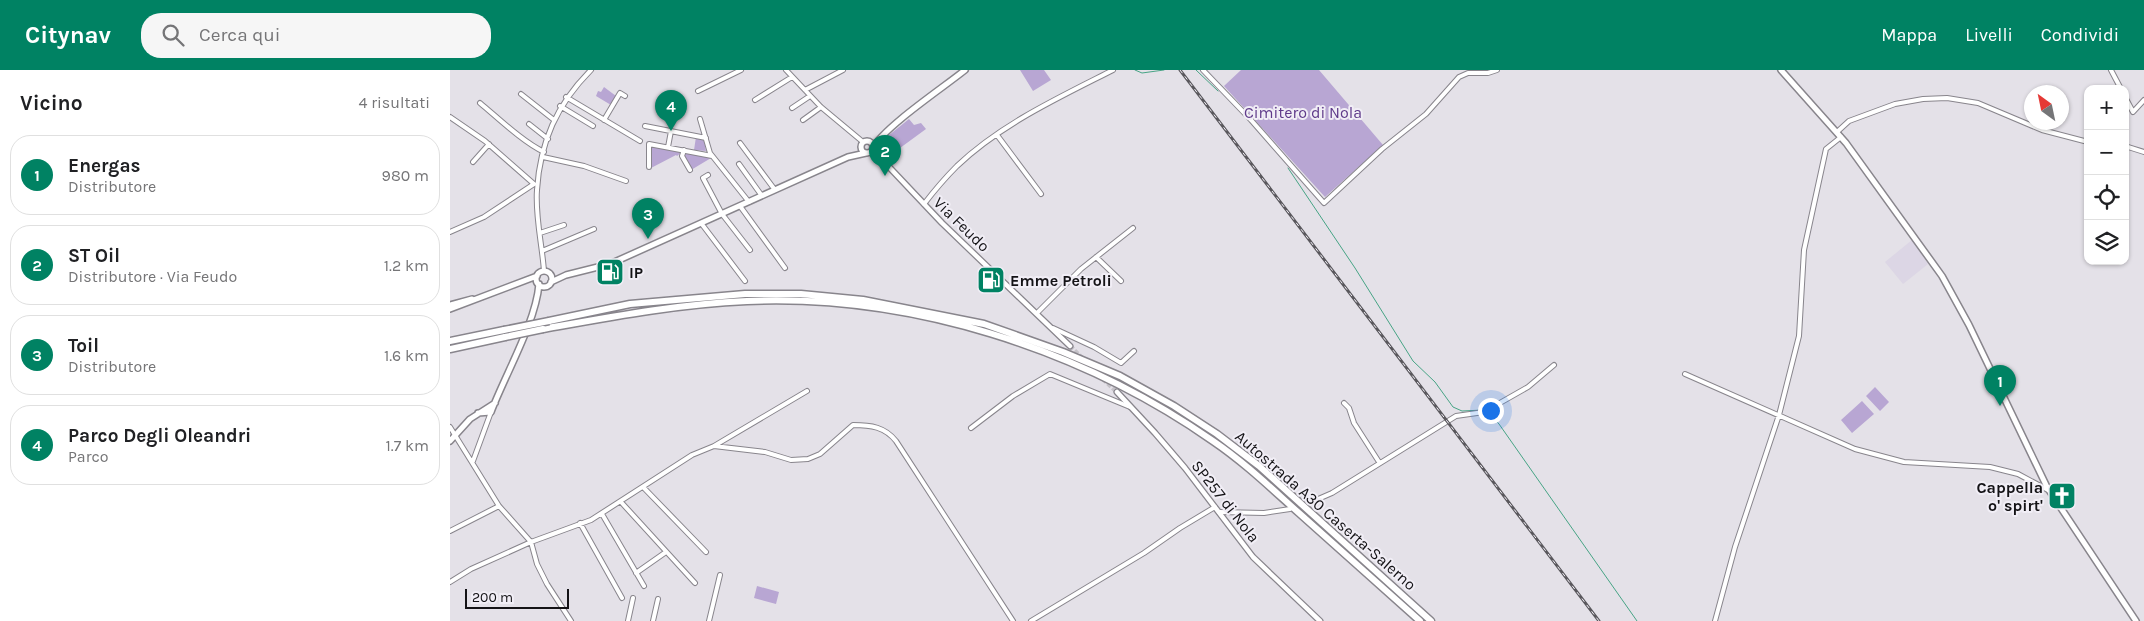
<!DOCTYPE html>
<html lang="it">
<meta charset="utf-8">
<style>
:root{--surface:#fff;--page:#f6f6f6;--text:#202124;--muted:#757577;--line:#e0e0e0;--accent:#008263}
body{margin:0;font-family:Karla,sans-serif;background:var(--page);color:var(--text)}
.controls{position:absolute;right:15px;top:15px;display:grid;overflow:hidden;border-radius:10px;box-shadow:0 1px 4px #0004}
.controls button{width:45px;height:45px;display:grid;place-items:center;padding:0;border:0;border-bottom:1px solid var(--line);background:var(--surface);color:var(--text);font:25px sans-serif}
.compass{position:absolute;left:1574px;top:15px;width:45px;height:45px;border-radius:50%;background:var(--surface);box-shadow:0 1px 4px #0004;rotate:327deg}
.scale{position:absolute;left:15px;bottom:12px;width:104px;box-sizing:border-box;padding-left:5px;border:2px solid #141316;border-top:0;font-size:14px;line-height:18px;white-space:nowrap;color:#141316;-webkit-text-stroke:4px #f1eef6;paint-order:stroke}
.you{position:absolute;left:1040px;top:340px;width:18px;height:18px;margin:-12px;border:4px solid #fff;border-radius:50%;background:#1a73e8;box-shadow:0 0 0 8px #1a73e833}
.badge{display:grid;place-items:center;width:32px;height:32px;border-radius:50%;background:var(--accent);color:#fff;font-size:16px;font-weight:700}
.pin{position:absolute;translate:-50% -41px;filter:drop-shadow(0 1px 2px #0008)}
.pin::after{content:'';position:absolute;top:26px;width:18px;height:15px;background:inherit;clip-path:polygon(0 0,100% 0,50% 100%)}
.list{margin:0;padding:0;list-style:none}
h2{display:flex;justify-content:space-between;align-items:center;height:65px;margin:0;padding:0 20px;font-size:21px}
h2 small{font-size:16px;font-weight:400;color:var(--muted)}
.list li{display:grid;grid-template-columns:32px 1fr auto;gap:15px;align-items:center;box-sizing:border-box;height:80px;margin:0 10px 10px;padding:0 10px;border:1px solid var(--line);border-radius:20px}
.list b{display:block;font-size:19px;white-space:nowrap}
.list p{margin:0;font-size:16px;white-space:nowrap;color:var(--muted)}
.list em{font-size:16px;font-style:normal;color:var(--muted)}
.icon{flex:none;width:28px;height:28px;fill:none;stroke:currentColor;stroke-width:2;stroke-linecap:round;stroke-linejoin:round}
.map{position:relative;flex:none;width:1694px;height:551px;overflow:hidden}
header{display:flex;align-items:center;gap:30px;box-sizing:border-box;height:70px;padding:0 25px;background:var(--accent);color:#fff}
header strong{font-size:24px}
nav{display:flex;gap:28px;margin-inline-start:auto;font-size:18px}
.search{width:350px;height:45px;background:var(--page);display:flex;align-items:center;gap:12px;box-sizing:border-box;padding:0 18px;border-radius:20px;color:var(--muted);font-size:19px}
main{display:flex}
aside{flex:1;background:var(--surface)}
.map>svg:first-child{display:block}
.built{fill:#dcd6e5}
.green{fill:#b8a6d3}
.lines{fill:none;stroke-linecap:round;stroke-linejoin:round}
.stream{stroke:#47a485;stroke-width:1}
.tertiary-tunnel{stroke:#c5c2c8;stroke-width:4.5;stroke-dasharray:4.5 2;stroke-linecap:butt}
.minor-casing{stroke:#88858c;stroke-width:6}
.tertiary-casing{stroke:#88858c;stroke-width:7}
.secondary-casing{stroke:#88858c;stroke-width:8}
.motorway-casing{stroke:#88858c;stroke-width:9}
.minor{stroke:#fff;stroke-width:4}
.tertiary{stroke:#fff;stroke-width:4.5}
.secondary{stroke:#fff;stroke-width:5}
.motorway{stroke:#fff;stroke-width:6}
.rail-casing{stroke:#59575c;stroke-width:3}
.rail{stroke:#f1eef6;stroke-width:1;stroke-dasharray:4;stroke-linecap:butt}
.motorway-bridge-casing{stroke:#88858c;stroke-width:9;stroke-linecap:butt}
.motorway-bridge{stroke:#fff;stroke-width:6}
.labels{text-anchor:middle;stroke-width:4;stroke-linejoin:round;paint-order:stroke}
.park-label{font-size:16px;fill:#5f3a8a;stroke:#f1eef6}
.street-label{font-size:16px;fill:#141316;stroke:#f1eef6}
.poi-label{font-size:16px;font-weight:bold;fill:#141316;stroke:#f1eef6;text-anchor:start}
</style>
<header>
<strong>Citynav</strong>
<div class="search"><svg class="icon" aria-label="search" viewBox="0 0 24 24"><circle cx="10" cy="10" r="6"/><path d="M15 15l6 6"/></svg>Cerca qui</div>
<nav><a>Mappa</a><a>Livelli</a><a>Condividi</a></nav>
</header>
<main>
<aside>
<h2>Vicino<small>4 risultati</small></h2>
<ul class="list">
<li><span class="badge">1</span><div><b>Energas</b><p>Distributore</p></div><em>980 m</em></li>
<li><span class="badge">2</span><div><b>ST Oil</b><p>Distributore · Via Feudo</p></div><em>1.2 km</em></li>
<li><span class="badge">3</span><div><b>Toil</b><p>Distributore</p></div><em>1.6 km</em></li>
<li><span class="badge">4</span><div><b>Parco Degli Oleandri</b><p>Parco</p></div><em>1.7 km</em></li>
</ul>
</aside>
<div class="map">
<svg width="1694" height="551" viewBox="0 0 1694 551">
<rect width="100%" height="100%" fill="#e4e1e8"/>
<path class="built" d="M 1462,170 L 1478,194 L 1453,214 L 1435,192 Z"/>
<path class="green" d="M 570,0 L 594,0 L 601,10 L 583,21 Z
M 791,0 L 869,0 L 933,75 L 875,127 L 774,16 Z
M 154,17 L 166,26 L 161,35 L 146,26 L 148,21 L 151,22 Z
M 459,49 L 464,55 L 471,53 L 476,59 L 435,89 L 428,81 L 428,77 L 433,70 Z
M 246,67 L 254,70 L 256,81 L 244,80 Z
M 199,76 L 232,82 L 227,86 L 226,85 L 201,98 Z
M 235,82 L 261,88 L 241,100 L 234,86 Z
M 1425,317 L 1439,332 L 1430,341 L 1416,326 Z
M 1412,331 L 1424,344 L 1402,363 L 1391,350 Z
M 1609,421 L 1623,423 L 1609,432 L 1604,423 Z
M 307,516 L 329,522 L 326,534 L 304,528 Z"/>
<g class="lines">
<path class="stream" d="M 685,0 L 692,3 L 714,0
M 746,0 L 768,21
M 838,98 L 905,198 L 963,291 L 985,312 L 1003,337 L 1012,341 L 1034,340
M 1038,342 L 1049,354 L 1187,551"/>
<path class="tertiary-tunnel" d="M 620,276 L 633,289
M 653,309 L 667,322"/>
<defs>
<path id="minor" d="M 336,0 L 371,37 L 413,72
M 753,0 L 801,50 L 874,133 L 932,79 L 976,44 L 1009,7 L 1018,3 L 1038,3 L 1047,0
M 1661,0 L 1671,19
M 355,20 L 393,0
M 248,21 L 291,0
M 71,24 L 104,50
M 116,27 L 190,71
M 1675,27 L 1683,42 L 1694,30
M 305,30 L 342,7
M 30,33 C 48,48 73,72 94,82
M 110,36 L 143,56
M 342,38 L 360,26
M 0,47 L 35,71 L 84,114
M 250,49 L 260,83 L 299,132
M 154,50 L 170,23 L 175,26
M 353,50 L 371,37
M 79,54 L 98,69
M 195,56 L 256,68
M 1387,62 L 1399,51 L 1445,34 L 1473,29 L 1497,28 L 1528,33 L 1592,60 L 1638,72
M 547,65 L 591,124
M 290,73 L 325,120
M 1675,76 L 1694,82
M 218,77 L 221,61
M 234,80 L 232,86 L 240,100
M 93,87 L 134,96 L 176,111
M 23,92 L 39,74
M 289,94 L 312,126
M 199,97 L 199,74 L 262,86
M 258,105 L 253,108 L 272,144 L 300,180
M 474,134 C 484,121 495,108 507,96 C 551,54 610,27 663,0
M 290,136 L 335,198
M 251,153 L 295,211
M 0,162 L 34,147 L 84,114
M 90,163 L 114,155
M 92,181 L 144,159
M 646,187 L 671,211
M 94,201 C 92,174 85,146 87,120 C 90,72 107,34 141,0
M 587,243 L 631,199 L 683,158
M 603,258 L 644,277 L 671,293 L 684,281
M 1235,304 L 1405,379 L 1454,392 L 1540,397 L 1568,404 L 1598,420
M 894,333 L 899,338 L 904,353 L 929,392
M 0,357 L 49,436 L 81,472 L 87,494 L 97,514 L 121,551
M 521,358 L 563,326 L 600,304 L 680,337
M 264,376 L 357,321
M 23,391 L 41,342
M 194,418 L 256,482
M 171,432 L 245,513
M 859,433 L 882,423 L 1006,346 L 1034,342 L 1078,317 L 1104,295
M 769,442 L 814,443 L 840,439
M 152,444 L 194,516
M 130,453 L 172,528
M 0,461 L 49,436
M 186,503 L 216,482
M 0,512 L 21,499 L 81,472 L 141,450 L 242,385 L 264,376 L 315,382 L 341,390 L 358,389 L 370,384 L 403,355 C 421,355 435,357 446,371 L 563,551
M 178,551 L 183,528
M 203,551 L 208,529
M 259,551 L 270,505
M 581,551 L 694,483 L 730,458 L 765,437
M 1265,551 L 1285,477 L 1329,345 L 1349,266 L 1354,180 L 1376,79 L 1391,67"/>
<path id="tertiary" d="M 423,80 L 492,153 L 620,276
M 667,322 L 705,363 L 735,398 L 803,487 L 870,551"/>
<path id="secondary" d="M 1331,0 L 1396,73 L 1492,206 L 1519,255 L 1597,417 L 1686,551
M411 77a6 6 0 1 1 12 0a6 6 0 1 1-12 0Z
M 423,78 C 434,57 494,17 515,0
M86 209a8 8 0 1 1 16 0a8 8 0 1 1-16 0Z
M 101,212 L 116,205 L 160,194 L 398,87 L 416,83
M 0,235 L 22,229
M 0,239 L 87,206
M 28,343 L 41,342 C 55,305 86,252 89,214
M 0,371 L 20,349 L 45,333"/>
<path id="motorway" d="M 99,251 L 180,234 L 295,224 L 351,224 L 413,230 L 534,254 L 613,282 L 670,306 L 724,336 L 767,364 L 809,396 L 981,551
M 93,259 C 160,247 228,234 297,231 C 459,224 630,278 763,371 C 794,392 821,418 849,443 C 889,479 930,515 970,551
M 0,271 L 54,260
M 0,279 L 55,267"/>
</defs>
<use href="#minor" class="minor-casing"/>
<use href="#tertiary" class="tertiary-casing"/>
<use href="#secondary" class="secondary-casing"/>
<use href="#motorway" class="motorway-casing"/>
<use href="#minor" class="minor"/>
<use href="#tertiary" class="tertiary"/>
<use href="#secondary" class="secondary"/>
<use href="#motorway" class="motorway"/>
<defs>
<path id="rail" d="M 730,0 L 1149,551"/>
</defs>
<use href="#rail" class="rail-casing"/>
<use href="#rail" class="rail"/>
<defs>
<path id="motorway-bridge" d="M 54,260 L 99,251
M 55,267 L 93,259"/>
</defs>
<use href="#motorway-bridge" class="motorway-bridge-casing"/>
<use href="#motorway-bridge" class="motorway-bridge"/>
</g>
<defs>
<symbol id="fuel-square" viewBox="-11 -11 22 22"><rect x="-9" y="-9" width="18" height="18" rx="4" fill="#008263" stroke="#f1eef6"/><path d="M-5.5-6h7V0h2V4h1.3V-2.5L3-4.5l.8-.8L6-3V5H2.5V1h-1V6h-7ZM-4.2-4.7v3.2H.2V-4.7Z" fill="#fff"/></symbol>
<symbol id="church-square" viewBox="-11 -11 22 22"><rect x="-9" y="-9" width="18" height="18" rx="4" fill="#008263" stroke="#f1eef6"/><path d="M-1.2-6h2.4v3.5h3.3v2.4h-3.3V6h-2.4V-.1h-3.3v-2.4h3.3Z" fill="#fff"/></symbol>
</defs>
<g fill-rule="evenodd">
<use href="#fuel-square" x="144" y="186" width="32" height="32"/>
<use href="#fuel-square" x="525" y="194" width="32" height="32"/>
<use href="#church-square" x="1596" y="410" width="32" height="32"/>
</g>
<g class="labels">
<g class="park-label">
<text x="853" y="48">Cimitero di Nola</text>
</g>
<g class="street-label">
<text transform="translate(512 154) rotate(44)" y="6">Via Feudo</text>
<text transform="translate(776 431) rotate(52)" y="6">SP257 di Nola</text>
<text transform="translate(876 440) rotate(41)" y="6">Autostrada A30 Caserta-Salerno</text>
</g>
<g class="poi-label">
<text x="179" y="208">IP</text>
<text x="560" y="216">Emme Petroli</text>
<text x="1593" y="423" text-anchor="end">Cappella<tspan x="1593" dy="18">o' spirt'</tspan></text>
</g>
</g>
</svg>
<div class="controls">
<button>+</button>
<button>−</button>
<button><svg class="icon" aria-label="locate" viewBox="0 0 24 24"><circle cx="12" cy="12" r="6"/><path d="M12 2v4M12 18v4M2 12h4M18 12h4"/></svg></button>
<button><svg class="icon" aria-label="layers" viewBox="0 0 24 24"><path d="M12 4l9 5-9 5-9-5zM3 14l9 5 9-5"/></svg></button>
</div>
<svg class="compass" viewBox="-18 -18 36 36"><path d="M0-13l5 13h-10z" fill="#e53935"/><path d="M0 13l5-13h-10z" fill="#757577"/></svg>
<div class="scale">200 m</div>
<div class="you"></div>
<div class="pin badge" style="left:1550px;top:336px">1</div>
<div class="pin badge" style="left:435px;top:106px">2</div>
<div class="pin badge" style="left:198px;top:169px">3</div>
<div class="pin badge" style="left:221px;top:61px">4</div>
</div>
</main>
